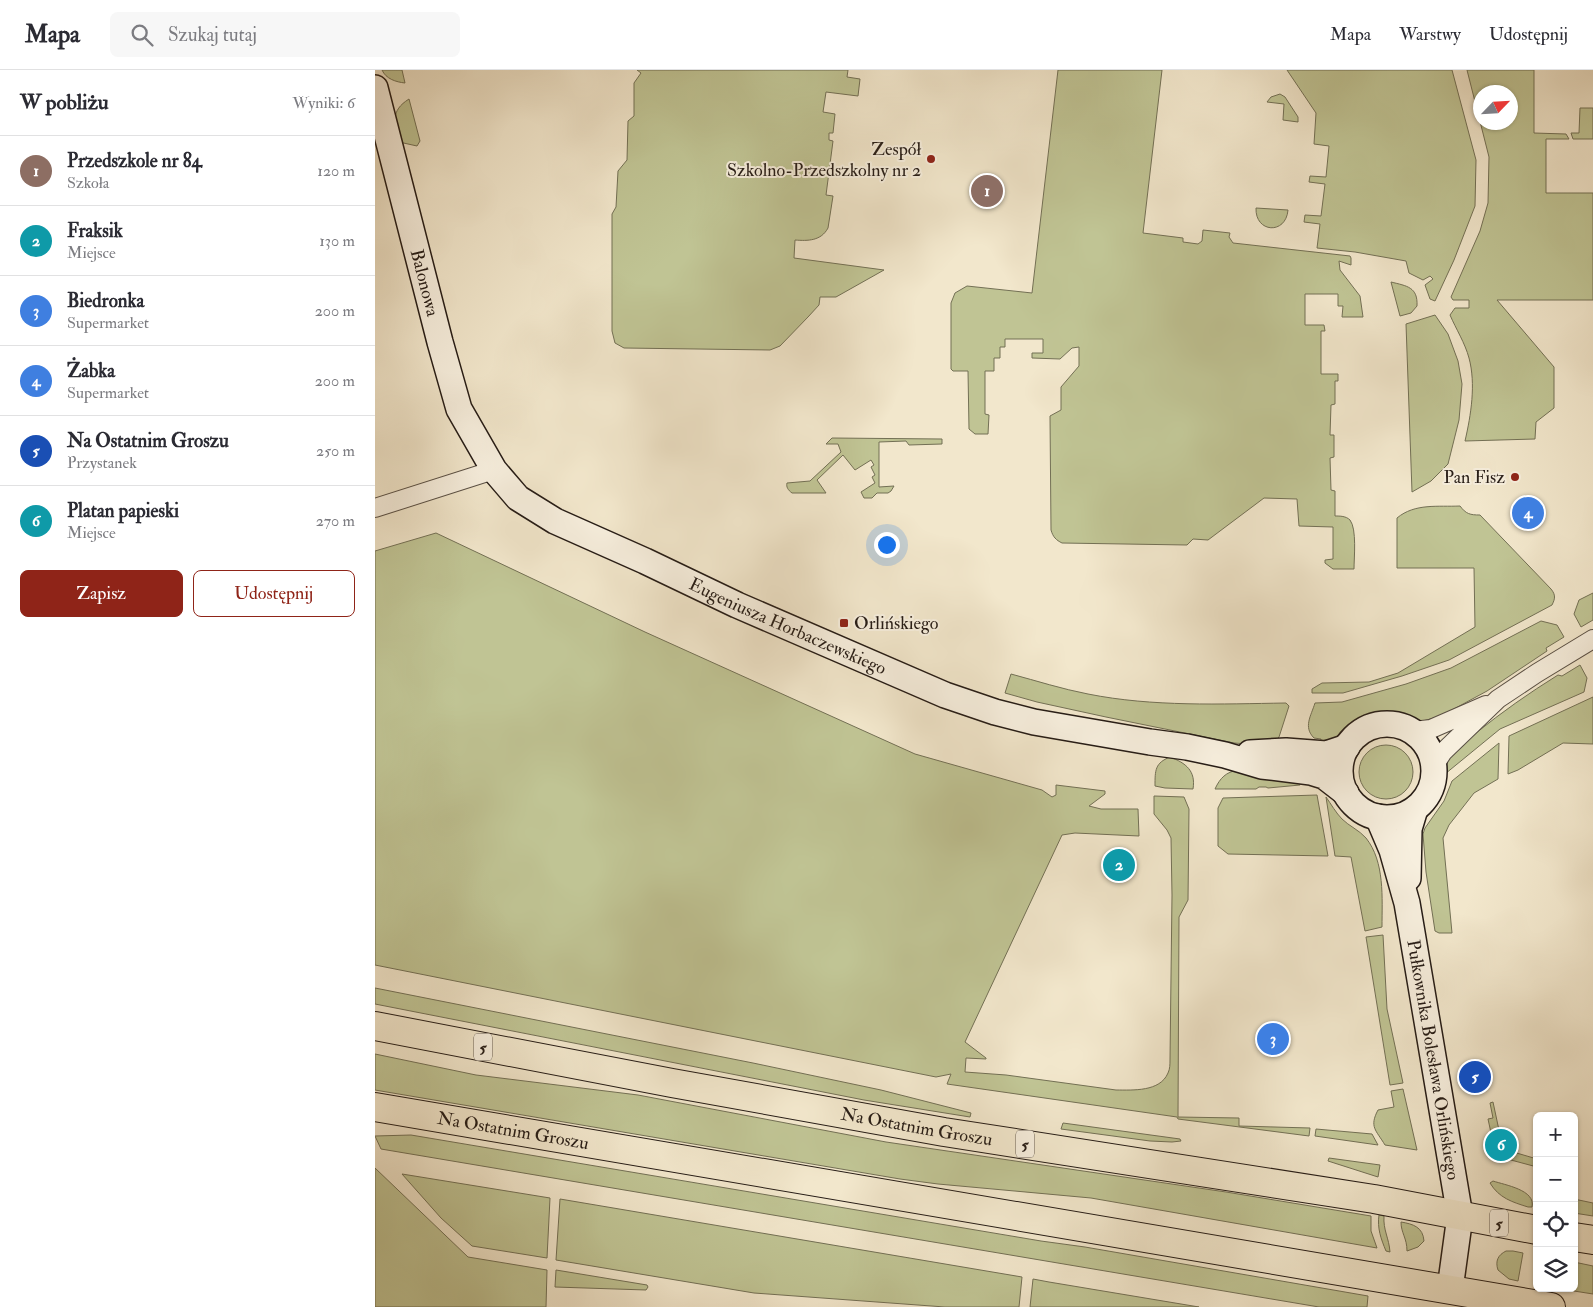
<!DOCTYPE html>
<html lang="pl">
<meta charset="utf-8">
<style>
:root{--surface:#fff;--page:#f7f7f7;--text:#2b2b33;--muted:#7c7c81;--line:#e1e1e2;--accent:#8f2418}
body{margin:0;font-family:"IM FELL Double Pica",serif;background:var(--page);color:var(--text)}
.controls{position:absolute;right:15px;bottom:15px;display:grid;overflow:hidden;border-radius:8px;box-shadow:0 1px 4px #0004}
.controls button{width:45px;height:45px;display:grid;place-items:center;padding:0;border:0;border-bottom:1px solid var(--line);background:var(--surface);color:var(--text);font:25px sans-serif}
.compass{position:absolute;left:1098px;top:15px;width:45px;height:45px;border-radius:50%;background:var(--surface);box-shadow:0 1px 4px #0004;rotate:65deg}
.you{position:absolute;left:511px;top:474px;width:18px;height:18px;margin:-12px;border:4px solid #fff;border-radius:50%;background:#1a73e8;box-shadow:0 0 0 8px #1a73e833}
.badge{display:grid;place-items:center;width:32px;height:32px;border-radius:50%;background:var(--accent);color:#fff;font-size:16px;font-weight:700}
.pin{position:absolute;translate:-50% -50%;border:2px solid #fff;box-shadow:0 1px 5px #0006}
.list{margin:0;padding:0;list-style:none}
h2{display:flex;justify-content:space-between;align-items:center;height:65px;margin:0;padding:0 20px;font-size:21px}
h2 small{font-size:16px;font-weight:400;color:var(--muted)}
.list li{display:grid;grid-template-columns:32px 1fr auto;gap:15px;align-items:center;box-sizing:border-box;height:70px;padding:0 20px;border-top:1px solid var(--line)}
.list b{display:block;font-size:19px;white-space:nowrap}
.list p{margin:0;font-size:16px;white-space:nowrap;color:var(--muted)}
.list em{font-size:16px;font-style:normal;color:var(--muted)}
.actions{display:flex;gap:10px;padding:15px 20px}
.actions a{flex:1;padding:11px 0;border:1px solid var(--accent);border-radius:8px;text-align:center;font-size:18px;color:var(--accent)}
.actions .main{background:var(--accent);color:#fff}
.icon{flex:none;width:28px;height:28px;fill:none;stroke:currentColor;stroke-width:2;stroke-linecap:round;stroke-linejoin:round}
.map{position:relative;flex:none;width:1218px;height:1237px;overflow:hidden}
header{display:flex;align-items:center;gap:30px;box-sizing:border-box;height:70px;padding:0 25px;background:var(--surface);border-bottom:1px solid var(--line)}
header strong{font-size:24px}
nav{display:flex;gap:28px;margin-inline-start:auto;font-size:18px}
.search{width:350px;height:45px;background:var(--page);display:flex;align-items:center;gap:12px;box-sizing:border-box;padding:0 18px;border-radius:8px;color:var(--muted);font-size:19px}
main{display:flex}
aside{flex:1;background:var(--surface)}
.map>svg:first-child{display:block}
.green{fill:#c0c494;stroke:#737055;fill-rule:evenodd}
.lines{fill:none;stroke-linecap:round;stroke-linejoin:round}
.street-casing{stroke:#594f44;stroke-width:20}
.secondary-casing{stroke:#261c16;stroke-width:28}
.primary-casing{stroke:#261c16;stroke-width:30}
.street{stroke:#f7efde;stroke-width:18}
.secondary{stroke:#f7efde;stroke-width:25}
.primary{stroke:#f2e7cc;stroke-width:28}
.poi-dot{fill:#8f2418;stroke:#f7efde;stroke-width:2}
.labels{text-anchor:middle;stroke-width:4;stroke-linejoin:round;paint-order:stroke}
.shield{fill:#f7efde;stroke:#655b52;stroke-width:1}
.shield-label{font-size:16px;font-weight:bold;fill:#261c16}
.poi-label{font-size:18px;fill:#261c16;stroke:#f7efde;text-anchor:end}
.street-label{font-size:18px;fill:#261c16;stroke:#f7efde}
</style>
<header>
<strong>Mapa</strong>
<div class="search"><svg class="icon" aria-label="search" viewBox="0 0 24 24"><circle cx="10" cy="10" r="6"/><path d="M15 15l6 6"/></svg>Szukaj tutaj</div>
<nav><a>Mapa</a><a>Warstwy</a><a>Udostępnij</a></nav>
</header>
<main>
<aside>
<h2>W pobliżu<small>Wyniki: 6</small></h2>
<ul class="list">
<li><span class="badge" style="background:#8d6e63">1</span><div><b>Przedszkole nr 84</b><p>Szkoła</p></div><em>120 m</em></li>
<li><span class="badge" style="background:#0f9aa8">2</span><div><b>Fraksik</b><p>Miejsce</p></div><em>130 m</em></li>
<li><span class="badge" style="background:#3f7fe0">3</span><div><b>Biedronka</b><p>Supermarket</p></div><em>200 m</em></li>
<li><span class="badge" style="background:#3f7fe0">4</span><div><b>Żabka</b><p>Supermarket</p></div><em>200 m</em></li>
<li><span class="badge" style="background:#1a4fb4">5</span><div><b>Na Ostatnim Groszu</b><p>Przystanek</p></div><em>250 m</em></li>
<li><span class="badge" style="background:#0f9aa8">6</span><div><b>Platan papieski</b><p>Miejsce</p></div><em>270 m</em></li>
</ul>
<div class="actions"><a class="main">Zapisz</a><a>Udostępnij</a></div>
</aside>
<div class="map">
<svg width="1218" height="1237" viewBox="0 0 1218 1237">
<rect width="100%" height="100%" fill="#f2e7cc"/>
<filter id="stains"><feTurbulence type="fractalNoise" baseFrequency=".004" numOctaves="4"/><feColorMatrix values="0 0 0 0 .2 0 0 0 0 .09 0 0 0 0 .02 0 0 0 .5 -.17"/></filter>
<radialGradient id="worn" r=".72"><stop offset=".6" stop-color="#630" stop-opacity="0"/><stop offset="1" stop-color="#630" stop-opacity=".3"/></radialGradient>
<path class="green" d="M 7,0 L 27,0 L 30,13 C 21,12 11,9 7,0 Z
M 262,0 L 473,0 L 472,7 L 485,9 L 483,26 L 451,22 L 448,42 L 460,44 L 458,63 L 454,63 L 454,70 L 458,71 L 451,125 L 458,126 L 453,158 C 446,171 433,171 420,170 L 419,188 L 509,200 L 461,227 L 445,227 L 444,235 L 433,247 L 405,276 L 395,280 L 249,278 L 240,273 L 237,261 L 237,144 L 241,137 L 243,101 L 252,90 L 253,51 L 259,46 L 259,13 L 266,3 Z
M 683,0 L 787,0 L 768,163 L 808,168 L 808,172 L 823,174 L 827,171 L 828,160 L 855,163 L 854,167 L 858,173 L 975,186 L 976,188 L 976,195 L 964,191 L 965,200 L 985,226 L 988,247 L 967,247 L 968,236 L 963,236 L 963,224 L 930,224 L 930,255 L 949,255 L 950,261 L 946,261 L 946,304 L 963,304 L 963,311 L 960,311 L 960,334 L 956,335 L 955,365 L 959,365 L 959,387 L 955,388 L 956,420 L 960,421 L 960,446 C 965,446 971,446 975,450 C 982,459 979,488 979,499 L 958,499 L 950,493 L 950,490 L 958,489 L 958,457 L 924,456 L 922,429 L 889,428 L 833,470 L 818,469 L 812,475 L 687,473 C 681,470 678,467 676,460 L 675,346 L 686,340 L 686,317 L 704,296 L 704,277 L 697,278 L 685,289 L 657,288 L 657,283 L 668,283 L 668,269 L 630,269 L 630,277 L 625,277 L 625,288 L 619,288 L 619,301 L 610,301 L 610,344 L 614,345 L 613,364 L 600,364 L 594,359 L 593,301 L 578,301 L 576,299 L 576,233 L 580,223 L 592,216 L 657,223 Z
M 912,0 L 1077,0 L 1101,90 L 1100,136 L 1079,190 L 1060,231 L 1055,229 L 1050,215 L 1058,209 L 1055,206 L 1048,210 L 1034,203 L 1031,191 L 980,182 L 942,178 L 945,154 L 929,152 L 930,145 L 946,146 L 950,114 L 934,112 L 935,106 L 951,107 L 954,76 L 939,74 L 941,43 Z
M 1092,0 L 1159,0 L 1159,63 L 1191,64 L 1194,69 L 1171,69 L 1171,123 L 1218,123 L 1218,230 L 1122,230 L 1179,297 L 1179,338 L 1161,352 L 1160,369 L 1090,371 C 1096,345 1101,314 1094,288 C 1090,273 1081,259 1075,245 L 1080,238 L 1094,238 L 1094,230 L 1078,230 L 1076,227 L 1105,161 L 1113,133 L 1114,87 ZM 1136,22 L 1136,52 L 1106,52 L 1106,22 Z
M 905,24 L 910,27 L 923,47 L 923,52 L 908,50 L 909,34 L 892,32 L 896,27 Z
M 34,29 L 45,71 L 42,76 L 24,72 C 19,53 15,41 34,29 Z
M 1205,38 L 1218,38 L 1218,69 L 1198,69 L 1196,63 L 1204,63 Z
M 881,138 L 913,140 C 911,165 880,163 881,138 Z
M 1016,212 C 1032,216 1043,217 1042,236 L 1036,243 L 1025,246 Z
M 1060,245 L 1073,264 L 1083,291 L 1087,314 L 1084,350 L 1073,394 L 1056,411 L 1037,422 L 1031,254 Z
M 457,368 L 567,369 L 567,374 L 534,375 L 531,371 L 504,372 L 504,417 L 519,416 L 516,421 L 513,423 L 502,423 L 497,428 L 489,428 L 486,422 L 500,413 L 497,407 L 500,405 L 496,397 L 499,395 L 496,390 L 480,400 L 468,385 L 442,410 L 451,423 L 417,423 C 413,420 411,417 412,413 L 435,411 L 466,382 L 463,374 L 451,374 Z
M 1085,436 C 1091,444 1095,445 1105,445 L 1176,519 C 1181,525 1180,529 1177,535 L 1074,590 L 1027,606 L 968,623 L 937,623 L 937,619 L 947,613 L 994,612 L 1023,603 L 1100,557 L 1099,498 L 1022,498 L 1022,448 C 1040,433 1063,437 1085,436 Z
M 61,463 L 270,562 L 540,684 L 667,720 L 677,727 L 681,725 L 681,715 L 730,721 L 730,724 L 714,736 L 726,739 L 763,739 L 764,766 L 700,763 L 687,765 L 590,972 L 611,988 L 611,989 L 591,988 L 590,1002 L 631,1005 L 741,1020 C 758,1020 785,1022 793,1003 C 795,999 795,994 795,990 L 797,825 L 796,768 L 792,760 L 779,744 L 779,726 L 809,727 L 814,739 L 813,830 L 804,847 L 803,1047 L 864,1048 L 864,1056 L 935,1058 L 934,1066 L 803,1049 L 802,1047 L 572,1014 L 576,1004 L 561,1007 L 0,895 L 0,481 Z
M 1218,523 L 1218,550 L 1206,557 L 1199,544 L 1204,530 Z
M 1166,551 L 1182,555 L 1189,567 L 1171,578 L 1172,581 L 1112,621 L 1066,646 L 1048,651 L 1042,651 L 1019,645 L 1002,645 L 987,650 L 978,655 L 966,666 L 945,675 L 946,669 L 939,668 C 928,657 936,646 940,633 L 967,632 L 1031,614 L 1076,598 Z
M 1205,595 L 1212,608 L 1209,622 L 1125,659 L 1070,704 C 1070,697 1072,689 1077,683 C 1083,675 1093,669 1101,663 C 1127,642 1154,623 1183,605 L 1187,606 Z
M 636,604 C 662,611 687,619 713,624 C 778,637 846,634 911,633 L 914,636 L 904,667 L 900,671 L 888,675 L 859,673 L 731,647 L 662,632 L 630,623 Z
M 1218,627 L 1218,674 L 1188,673 L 1143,700 L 1133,704 L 1134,666 Z
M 1124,673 L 1123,709 L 1099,723 L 1074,755 L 1068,768 L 1077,863 L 1064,863 L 1060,861 L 1051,802 L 1048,764 L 1050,758 L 1069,731 L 1077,711 Z
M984 702a27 27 0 1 1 54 0a27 27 0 1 1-54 0Z
M 795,687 C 811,693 821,701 818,719 L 790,718 L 780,716 C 780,700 780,693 795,687 Z
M 863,700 L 925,707 L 925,715 L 893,718 L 891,717 L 884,717 L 881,719 L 840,719 C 845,708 851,702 863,700 Z
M 942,725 L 953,786 L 853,784 L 843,776 L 843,738 L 848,728 Z
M 951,727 C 956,734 961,743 967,749 C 974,756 984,760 991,768 C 1010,792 1007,828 1007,857 L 990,861 L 976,787 L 960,786 Z
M 1008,865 L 1012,939 L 1028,1013 L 1015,1015 L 991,867 Z
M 0,918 L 378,993 L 506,1020 L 596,1043 L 595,1047 L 489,1030 L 0,934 Z
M 0,984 L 101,1005 L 263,1025 L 511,1072 L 851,1122 L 996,1146 L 996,1161 L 1002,1178 L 716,1128 L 563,1114 L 525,1109 L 0,1020 Z
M 1028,1019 L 1042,1080 L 1010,1075 C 1001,1060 994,1057 1003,1040 L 1019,1037 L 1016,1021 Z
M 1118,1032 L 1128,1079 L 1162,1089 L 1162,1097 L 1121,1086 L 1113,1049 L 1118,1048 L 1115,1033 Z
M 688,1053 L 805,1069 L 806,1071 L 797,1072 L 775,1071 L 686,1059 Z
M 941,1059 L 997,1064 L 1003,1075 L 940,1066 Z
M 36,1065 L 666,1171 L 710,1177 L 993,1226 L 992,1237 L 944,1237 L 6,1079 L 0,1066 Z
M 954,1088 L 1005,1095 L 1003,1107 L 953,1091 Z
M 0,1098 L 93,1187 L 172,1200 L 171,1237 L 0,1237 Z
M 27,1104 L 175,1128 L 172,1188 L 97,1176 L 66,1148 Z
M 1118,1111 C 1130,1115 1161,1120 1157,1137 L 1153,1137 C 1137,1132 1124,1128 1115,1113 Z
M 185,1129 L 647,1207 L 644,1237 L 570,1237 L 379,1223 L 181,1190 Z
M 1199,1129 L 1218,1133 L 1218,1146 L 1199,1143 Z
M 1004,1145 L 1009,1146 C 1008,1160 1014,1168 1015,1182 L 1011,1181 C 1006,1169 1002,1158 1004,1145 Z
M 1026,1152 C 1038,1154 1048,1157 1049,1171 L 1043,1177 L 1032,1181 C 1032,1168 1026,1163 1026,1152 Z
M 1131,1181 L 1138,1181 L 1148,1183 L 1143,1211 L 1134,1209 L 1123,1200 C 1120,1191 1123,1185 1131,1181 Z
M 1199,1192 L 1218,1196 L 1218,1224 L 1180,1218 L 1199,1218 Z
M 181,1200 L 272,1215 L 273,1217 L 271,1220 L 180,1217 Z
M 658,1209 L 674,1212 L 824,1237 L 655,1237 Z"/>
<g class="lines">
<defs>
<path id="street" d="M 0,438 L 119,400
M 1038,661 L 1056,659 L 1111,635
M 1059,696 L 1068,682 L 1123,629 L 1162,603 L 1218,569"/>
<g id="secondary">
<path id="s1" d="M 0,18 L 65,272 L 84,339 L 119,400 L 143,428 L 180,451 L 270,491 L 362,535 L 570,625 L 620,642 L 659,652 L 775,672 L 812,677 L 850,685 L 887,696 L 936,702 L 949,706 L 971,723"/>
<circle cx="1012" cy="701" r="47"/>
<path d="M 875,683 L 911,681 L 951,684 L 972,677"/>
<path id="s2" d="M 1003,747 L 1017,780 L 1032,833 L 1085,1146 L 1075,1219"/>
<path d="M 1033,808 L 1034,759 L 1040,739"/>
</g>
<g id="primary">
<path id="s3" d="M 0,956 L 297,1013 L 569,1062 L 999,1129 L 1162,1160"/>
<path id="s4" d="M 0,1037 L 1176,1237"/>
<path d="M 1199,1167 L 1218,1170"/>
</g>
</defs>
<use href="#street" class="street-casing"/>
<use href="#secondary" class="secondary-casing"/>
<use href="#primary" class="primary-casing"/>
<use href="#street" class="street"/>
<use href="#secondary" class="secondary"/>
<use href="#primary" class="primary"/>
</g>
<g class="poi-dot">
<circle cx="556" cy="89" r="5"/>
<circle cx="1140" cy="407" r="5"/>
<rect x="464" y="548" width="10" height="10" rx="2.5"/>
</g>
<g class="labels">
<g class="shield">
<rect x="99" y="963.5" width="18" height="27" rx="4"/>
<rect x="641" y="1060.5" width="18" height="27" rx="4"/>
<rect x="1115" y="1139.5" width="18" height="27" rx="4"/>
</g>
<g class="shield-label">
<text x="108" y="983">5</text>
<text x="650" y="1080">5</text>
<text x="1124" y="1159">5</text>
</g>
<g class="poi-label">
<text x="546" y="85">Zespół<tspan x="546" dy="21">Szkolno-Przedszkolny nr 2</tspan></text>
<text x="1130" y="413">Pan Fisz</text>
<text x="479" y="559" text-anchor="start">Orlińskiego</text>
</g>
<g class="street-label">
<text dy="6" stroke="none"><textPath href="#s1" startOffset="201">Balonowa</textPath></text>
<text dy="6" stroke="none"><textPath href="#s1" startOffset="738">Eugeniusza Horbaczewskiego</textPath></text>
<text dy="6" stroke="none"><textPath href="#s2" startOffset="250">Pułkownika Bolesława Orlińskiego</textPath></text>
<text dy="6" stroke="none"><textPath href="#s3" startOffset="551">Na Ostatnim Groszu</textPath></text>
<text dy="6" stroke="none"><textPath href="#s4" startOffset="140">Na Ostatnim Groszu</textPath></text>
</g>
</g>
<rect width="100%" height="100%" filter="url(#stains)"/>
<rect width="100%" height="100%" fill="url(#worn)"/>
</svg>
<div class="controls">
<button>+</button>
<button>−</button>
<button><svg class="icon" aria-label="locate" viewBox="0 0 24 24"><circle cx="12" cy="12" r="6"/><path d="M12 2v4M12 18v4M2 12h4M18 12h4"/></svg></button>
<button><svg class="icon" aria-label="layers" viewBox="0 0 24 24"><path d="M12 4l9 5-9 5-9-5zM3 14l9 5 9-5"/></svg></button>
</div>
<svg class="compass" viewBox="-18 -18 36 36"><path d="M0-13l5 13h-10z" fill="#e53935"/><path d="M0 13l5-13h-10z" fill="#7c7c81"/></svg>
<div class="you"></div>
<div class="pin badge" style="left:612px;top:121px;background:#8d6e63">1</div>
<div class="pin badge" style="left:744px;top:795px;background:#0f9aa8">2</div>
<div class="pin badge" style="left:898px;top:969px;background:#3f7fe0">3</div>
<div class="pin badge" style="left:1153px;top:443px;background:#3f7fe0">4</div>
<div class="pin badge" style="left:1100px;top:1007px;background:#1a4fb4">5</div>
<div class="pin badge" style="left:1126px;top:1075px;background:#0f9aa8">6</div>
</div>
</main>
